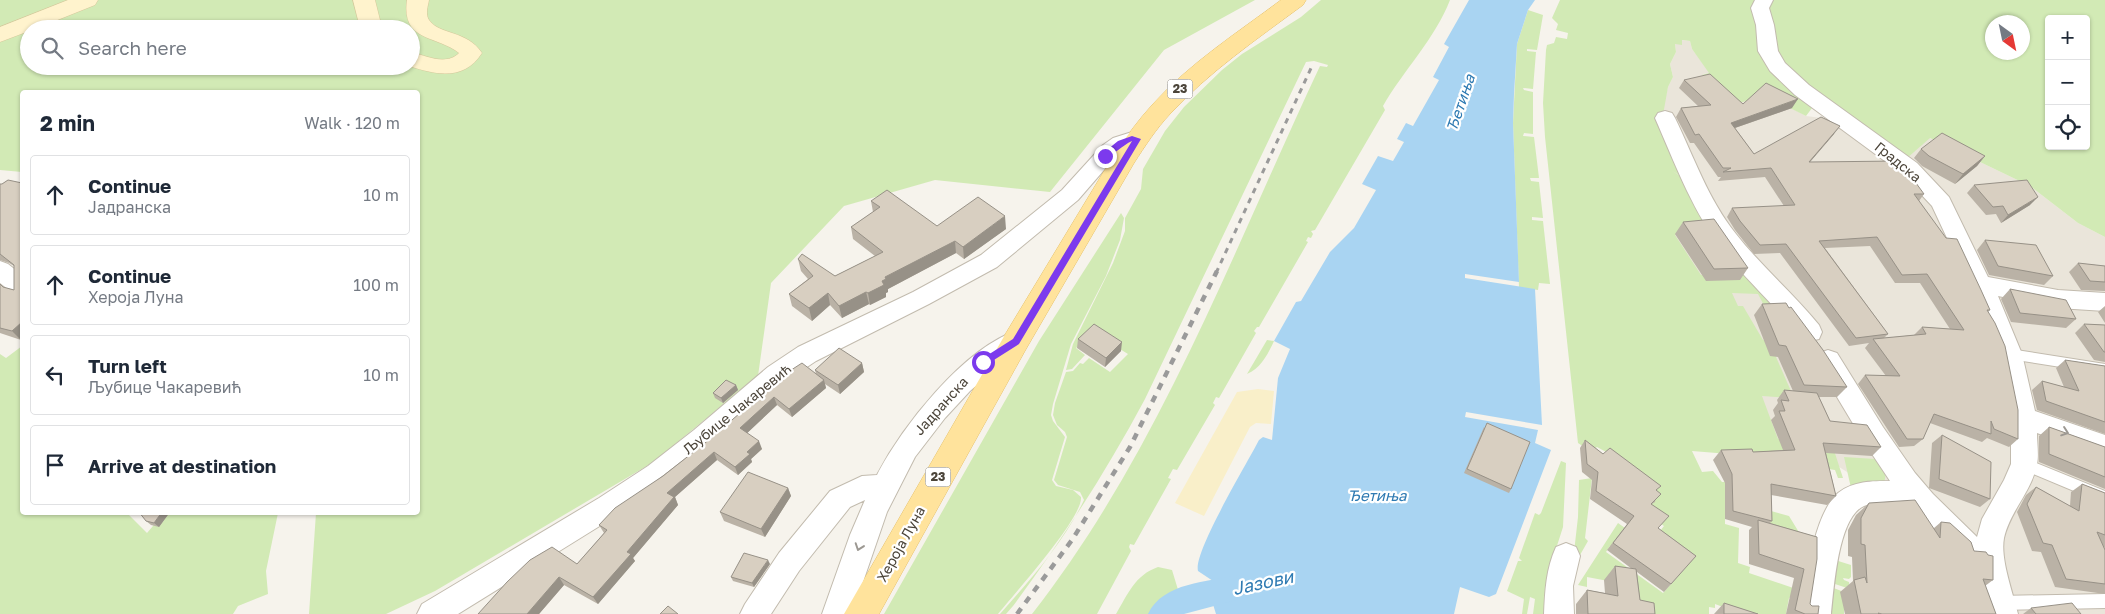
<!DOCTYPE html>
<meta charset="utf-8">
<style>
:root{--surface:#fff;--page:#f6f6f7;--text:#1f2937;--muted:#747a83;--line:#e0e1e3}
body{margin:0;font-family:"Golos Text",sans-serif;background:var(--page);color:var(--text)}
.controls{position:absolute;right:15px;top:15px;display:grid;overflow:hidden;border-radius:5px;box-shadow:0 1px 4px #0004}
.controls button{width:45px;height:45px;display:grid;place-items:center;padding:0;border:0;border-bottom:1px solid var(--line);background:var(--surface);color:var(--text);font:25px sans-serif}
.compass{position:absolute;left:1985px;top:15px;width:45px;height:45px;border-radius:50%;background:var(--surface);box-shadow:0 1px 4px #0004;rotate:147deg}
.stop{position:absolute;width:15px;height:15px;margin:-11px;border:4px solid #7c3aed;border-radius:50%;background:#fff}
.stop.end{background:#7c3aed;border-color:#fff;box-shadow:0 1px 5px #0008}
.list{margin:0;padding:0;list-style:none}
h2{display:flex;justify-content:space-between;align-items:center;height:65px;margin:0;padding:0 20px;font-size:21px}
h2 small{font-size:16px;font-weight:400;color:var(--muted)}
.list li{display:grid;grid-template-columns:32px 1fr auto;gap:15px;align-items:center;box-sizing:border-box;height:80px;margin:0 10px 10px;padding:0 10px;border:1px solid var(--line);border-radius:5px}
.list b{display:block;font-size:19px;white-space:nowrap}
.list p{margin:0;font-size:16px;white-space:nowrap;color:var(--muted)}
.list em{font-size:16px;font-style:normal;color:var(--muted)}
.icon{flex:none;width:28px;height:28px;fill:none;stroke:currentColor;stroke-width:2;stroke-linecap:round;stroke-linejoin:round}
.map{position:relative;flex:none;width:2105px;height:614px;overflow:hidden}
.search{position:absolute;background:var(--surface);box-shadow:0 1px 4px #0004;left:20px;top:20px;width:400px;height:55px;display:flex;align-items:center;gap:12px;box-sizing:border-box;padding:0 18px;border-radius:28px;color:var(--muted);font-size:19px}
.panel{position:absolute;background:var(--surface);box-shadow:0 1px 4px #0004;left:20px;top:90px;width:400px;height:425px;border-radius:5px}
.map>svg:first-child{display:block}
.residential{fill:#eae5da}
.green{fill:#d2eab5;fill-rule:evenodd}
.sand{fill:#f9efc9}
.water{fill:#a9d4f2}
.lines{fill:none;stroke-linecap:round;stroke-linejoin:round}
.canal{fill:#a9d4f2;fill-rule:evenodd}
.lane-casing{stroke:#c2bbae;stroke-width:2}
.street-casing{stroke:#c2bbae;stroke-width:2}
.secondary-casing{stroke:#d6c79b;stroke-width:1}
.primary-casing{stroke:#e6c16a;stroke-width:1}
.lane{fill:#fff;fill-rule:evenodd}
.street{fill:#fff;fill-rule:evenodd}
.secondary{fill:#fff3cd;fill-rule:evenodd}
.primary{fill:#ffe39c;fill-rule:evenodd}
.rail-far1{stroke:#9a9a9a;stroke-width:3;stroke-dasharray:5.5 5.5;stroke-linecap:butt}
.rail{stroke:#9a9a9a;stroke-width:4.5;stroke-dasharray:7 7;stroke-linecap:butt}
.wall{fill:#bab2a6;fill-rule:evenodd}
.shaded-wall{fill:#979187}
.building{fill:#d8cfc1;stroke:#979187}
.oneway{stroke:#9c9892}
.route{fill:#7c3aed}
.labels{text-anchor:middle;stroke-width:4.5;stroke-linejoin:round;paint-order:stroke}
.shield{fill:#fff;stroke:#817c74;stroke-width:1}
.shield-label{font-size:12px;font-weight:bold;fill:#4b4439}
.street-label{font-size:14px;fill:#4b4439;stroke:#fff}
.water-label{font-size:15px;font-style:italic;fill:#2e7ab2;stroke:#fff}
.near-water-label{font-size:18px;font-style:italic;fill:#2e7ab2;stroke:#fff}
</style>
<div class="map">
<svg width="2105" height="614" viewBox="0 0 2105 614">
<rect width="100%" height="100%" fill="#f6f3ec"/>
<path class="residential" d="M 1681,40 L 1690,41 L 1692,49 L 1710,73 L 1703,74 L 1760,91 L 1806,116 L 1853,122 L 1930,138 L 2030,186 L 2078,223 L 2105,237 L 2105,614 L 2007,614 L 1943,533 L 1814,451 L 1736,438 L 1670,273 L 1673,173 L 1655,137 L 1668,87 L 1673,77 L 1670,64 L 1676,52 L 1675,44 Z"/>
<path class="green" d="M 0,0 L 1255,0 L 1164,50 L 1050,192 L 935,180 L 844,206 L 771,283 L 758,376 L 652,463 L 435,591 L 386,614 L 309,614 L 316,513 L 418,512 L 418,92 L 22,92 L 22,172 L 0,170 ZM 29,29 L 411,29 L 411,66 L 29,66 Z
M 1321,0 L 1450,0 C 1435,39 1403,71 1383,106 L 1385,110 L 1315,230 L 1311,231 L 1313,234 L 1311,238 L 1308,237 L 1306,241 L 1308,242 L 1259,327 L 1257,327 L 1254,331 L 1256,333 L 1219,398 L 1216,397 L 1213,403 L 1215,405 L 1177,470 L 1173,469 L 1168,478 L 1171,479 L 1134,545 L 1130,544 L 1129,547 L 1131,551 L 1097,614 L 1032,614 C 1160,450 1232,253 1320,66 L 1327,67 L 1328,65 L 1314,61 L 1306,62 L 1145,399 C 1106,472 1062,540 1013,606 L 1006,614 L 1000,614 C 1031,579 1064,542 1084,500 L 1080,492 L 1058,485 L 1054,480 L 1067,437 L 1065,432 L 1057,425 L 1053,415 L 1055,403 L 1066,372 L 1073,371 L 1080,363 L 1083,364 L 1089,358 L 1110,372 L 1128,354 L 1110,343 L 1097,328 L 1076,348 L 1085,355 L 1072,369 L 1066,370 L 1073,344 L 1113,263 L 1125,231 L 1125,218 L 1141,189 L 1143,169 L 1165,131 L 1184,107 L 1222,70 L 1242,54 L 1301,17 Z
M 1560,0 L 1758,0 L 1762,32 L 1815,104 L 1806,116 L 1790,108 L 1750,100 L 1739,103 L 1726,96 L 1702,75 L 1709,73 L 1692,49 L 1690,41 L 1682,40 L 1682,45 L 1675,44 L 1676,52 L 1670,64 L 1673,77 L 1668,87 L 1663,115 L 1685,178 L 1672,171 L 1685,179 L 1713,231 L 1675,235 L 1701,275 L 1750,274 L 1783,309 L 1766,309 L 1758,294 L 1732,293 L 1738,306 L 1743,306 L 1763,340 L 1781,340 L 1776,357 L 1794,398 L 1762,396 L 1778,439 L 1830,438 L 1843,478 L 1838,478 L 1835,470 L 1729,454 L 1692,451 L 1702,472 L 1713,471 L 1722,482 L 1746,481 L 1771,511 L 1789,516 L 1808,547 L 1725,503 L 1725,524 L 1739,528 L 1738,563 L 1750,567 L 1749,573 L 1802,591 L 1789,598 L 1786,614 L 1748,614 L 1723,604 L 1723,607 L 1715,604 L 1715,608 L 1709,607 L 1709,614 L 1628,614 L 1624,584 L 1587,577 L 1587,587 L 1578,585 L 1618,523 L 1646,543 L 1610,546 L 1606,552 L 1663,593 L 1689,564 L 1655,537 L 1664,526 L 1645,512 L 1608,453 L 1597,447 L 1590,451 L 1578,443 L 1545,137 L 1543,103 L 1546,50 L 1547,45 L 1554,43 L 1556,37 L 1567,39 L 1568,33 L 1556,30 L 1558,24 L 1552,18 Z
M 1770,0 L 2105,0 L 2105,237 L 2078,223 L 2030,186 L 1930,138 L 1906,159 L 1779,64 L 1765,4 ZM 2049,19 L 2086,19 L 2086,146 L 2049,146 ZM 1992,22 L 2022,22 L 2022,52 L 1992,52 Z
M 1528,10 L 1543,15 L 1537,50 L 1527,49 L 1527,51 L 1536,52 L 1533,89 L 1523,88 L 1524,90 L 1533,92 L 1533,134 L 1524,133 L 1523,136 L 1534,137 L 1539,178 L 1530,178 L 1531,181 L 1539,182 L 1543,218 L 1532,217 L 1532,220 L 1543,221 L 1550,284 L 1539,283 L 1538,290 L 1519,287 L 1513,123 L 1517,44 Z
M 1121,213 L 1124,218 L 1120,240 L 1106,276 L 1071,344 L 1053,404 L 1051,415 L 1053,421 L 1065,437 L 1052,480 L 1056,486 L 1073,490 L 1081,497 C 1083,518 1013,595 998,614 L 884,614 L 1039,341 Z
M 1267,340 L 1274,341 C 1268,354 1261,368 1247,374 Z
M 22,346 L 22,512 L 127,513 L 147,533 L 164,513 L 278,513 L 266,571 L 268,594 L 238,606 L 233,614 L 0,614 L 0,354 L 6,358 Z
M 1844,457 L 1875,459 L 1886,472 L 1884,485 L 1851,488 Z
M 1561,461 L 1566,463 L 1563,527 L 1555,552 L 1547,614 L 1533,614 L 1535,599 L 1530,597 L 1527,614 L 1522,614 L 1524,599 L 1507,591 L 1518,561 L 1522,561 L 1519,558 L 1535,513 L 1539,515 L 1541,513 Z
M 1592,478 L 1585,538 L 1588,541 L 1576,562 L 1573,561 L 1578,517 L 1579,480 Z
M 1835,560 L 1851,565 L 1851,577 L 1849,579 L 1843,578 L 1844,580 L 1849,582 L 1850,589 L 1832,583 Z
M 1158,567 L 1172,570 L 1179,593 L 1168,597 L 1151,614 L 1116,614 C 1128,594 1135,575 1158,567 Z
M 1831,587 L 1844,592 L 1844,614 L 1827,614 Z"/>
<path class="sand" d="M 1258,389 L 1274,391 L 1271,424 L 1256,423 L 1250,427 L 1204,516 L 1175,503 L 1237,392 Z"/>
<path class="water" d="M 1469,0 L 1535,0 L 1528,10 L 1517,44 L 1514,94 L 1513,123 L 1519,282 L 1465,274 L 1465,278 L 1535,289 L 1542,425 L 1466,412 L 1465,417 L 1538,430 L 1535,443 L 1551,450 L 1496,594 L 1489,597 L 1460,587 L 1454,614 L 1216,614 L 1212,601 L 1208,600 L 1205,593 L 1213,581 L 1198,571 C 1193,552 1248,462 1259,440 L 1263,437 L 1272,440 L 1278,378 L 1290,349 L 1274,341 L 1296,302 L 1301,301 L 1330,252 L 1354,228 L 1376,190 L 1362,184 L 1378,156 L 1393,161 L 1404,142 L 1397,139 L 1406,123 L 1413,126 L 1439,80 L 1433,77 L 1449,47 L 1444,44 Z"/>
<g class="lines">
<path class="canal" d="M 1238,575 L 1248,579 L 1252,588 L 1248,597 L 1184,614 L 1148,614 C 1163,582 1208,582 1238,575 Z"/>
<defs>
<path id="lane" d="M 2010,349 L 2105,364 L 2105,374 L 2010,359 L 2005,358 L 2004,354 L 2005,350 Z
M 2024,458 L 2105,491 L 2105,504 L 2019,468 L 2017,464 L 2019,460 Z
M 2105,594 L 2105,608 L 1999,610 L 1994,608 L 1991,603 L 1994,598 L 1999,596 Z"/>
<path id="street" d="M 1755,0 L 1773,0 L 1769,8 L 1774,25 L 1778,51 L 1785,63 L 1809,85 L 1917,163 L 1949,197 L 1988,277 L 2058,290 L 2105,293 L 2105,311 L 2058,308 L 1998,296 L 2022,354 L 2035,411 L 2105,435 L 2105,457 L 2037,433 C 2037,443 2039,455 2037,464 C 2032,491 2010,511 2004,538 C 2000,559 2013,593 2018,614 L 1988,614 L 1977,551 L 1966,557 C 1943,548 1922,522 1907,503 C 1894,506 1876,500 1864,506 C 1838,517 1834,588 1831,614 L 1801,614 C 1806,582 1813,515 1838,493 C 1853,481 1872,481 1890,481 L 1864,442 L 1819,367 L 1816,360 L 1819,353 L 1828,350 L 1837,353 L 1883,427 L 1915,473 L 1933,494 L 1977,537 L 1982,519 L 2004,480 L 2011,464 L 2011,418 L 1998,354 L 1975,298 L 1932,206 L 1901,173 L 1795,95 L 1770,71 L 1758,51 L 1756,25 L 1751,8 Z
M 1665,111 L 1672,113 L 1675,118 C 1694,157 1708,199 1736,234 C 1761,266 1793,293 1819,325 L 1822,332 L 1819,339 L 1810,341 L 1801,339 C 1776,305 1743,278 1718,244 C 1690,205 1674,161 1655,118 L 1658,113 Z
M 1132,132 L 1144,134 L 1147,139 L 1144,144 L 1127,148 L 1117,155 L 1078,200 L 997,267 L 929,304 L 816,361 L 786,381 L 712,446 L 666,482 L 619,514 L 458,614 L 417,614 L 422,604 L 599,498 L 648,466 L 694,430 L 768,367 L 798,347 L 913,292 L 981,255 L 1062,190 L 1103,145 L 1113,138 Z
M 0,261 L 8,264 L 22,275 L 22,297 L 14,294 L 0,283 Z
M 1016,331 L 1025,334 L 1028,341 L 1025,348 L 1000,365 L 970,391 L 945,418 L 915,457 L 887,512 L 852,614 L 822,614 L 850,535 L 865,500 L 850,507 L 799,571 L 771,614 L 740,614 L 745,604 L 779,553 L 830,491 L 862,476 L 877,475 C 902,427 963,349 1016,331 Z
M 1566,543 L 1576,547 L 1580,556 L 1573,586 L 1574,614 L 1544,614 C 1545,591 1546,569 1556,547 Z"/>
<path id="secondary" d="M 68,0 L 98,0 L 95,5 L 35,29 L 29,29 L 29,31 L 0,42 L 0,27 Z
M 353,0 L 375,0 L 380,20 L 386,29 L 364,29 L 358,20 Z
M 407,0 L 429,0 C 428,6 425,14 429,20 C 439,35 467,30 482,53 C 464,81 437,75 409,66 L 411,66 L 411,52 C 427,56 446,66 459,53 C 436,35 401,42 407,0 Z"/>
<path id="primary" d="M 1281,0 L 1306,0 L 1303,5 C 1257,39 1209,72 1170,114 C 1156,129 1145,146 1134,163 L 1026,349 L 879,614 L 844,614 L 1006,333 L 1115,153 C 1127,136 1139,119 1153,104 C 1190,63 1237,33 1281,0 Z"/>
</defs>
<use href="#lane" class="lane-casing"/>
<use href="#street" class="street-casing"/>
<use href="#secondary" class="secondary-casing"/>
<use href="#primary" class="primary-casing"/>
<use href="#lane" class="lane"/>
<use href="#street" class="street"/>
<use href="#secondary" class="secondary"/>
<use href="#primary" class="primary"/>
<path class="rail-far1" d="M 1216,273 L 1313,64"/>
<path class="rail" d="M 1017,614 L 1072,540 L 1130,447 L 1217,271"/>
</g>
<path class="wall" d="M 1684,80 L 1743,104 L 1792,108 L 1735,128 L 1754,154 L 1834,134 L 1810,162 L 1924,194 L 1919,201 L 1990,310 L 1988,312 L 2018,439 L 2009,447 L 1987,438 L 1982,442 L 1930,423 L 1923,439 L 1914,446 L 1899,447 L 1858,384 L 1865,375 L 1886,376 L 1865,348 L 1869,343 L 1849,346 L 1780,253 L 1754,254 L 1735,230 L 1727,217 L 1732,208 L 1784,206 L 1765,177 L 1718,181 L 1721,177 L 1718,177 L 1694,143 L 1690,143 L 1676,117 L 1681,108 L 1698,106 L 1679,88 ZM 1870,246 L 1895,283 L 1920,283 L 1950,329 L 1922,327 L 1914,335 L 1884,338 L 1888,334 L 1825,248 Z
M 1921,149 L 1985,156 L 1977,166 L 1955,184 L 1922,166 L 1914,158 Z
M 8,180 L 21,340 L 0,333 L 0,284 L 3,287 L 14,290 L 14,266 L 9,263 L 0,260 L 0,184 L 2,184 Z
M 1974,185 L 2030,205 L 2001,223 L 1996,214 L 1986,215 L 1967,193 Z
M 871,201 L 937,226 L 1006,229 L 964,259 L 956,253 L 888,289 L 888,292 L 886,293 L 886,297 L 870,305 L 869,304 L 842,318 L 830,305 L 812,321 L 792,306 L 789,294 L 808,279 L 801,271 L 798,259 L 835,276 L 875,256 L 853,239 L 851,227 L 873,212 Z
M 1683,222 L 1748,268 L 1740,280 L 1706,281 L 1675,234 Z
M 1985,240 L 2053,276 L 2044,285 L 1989,275 L 1977,250 Z
M 2078,263 L 2105,266 L 2105,291 L 2081,290 L 2069,272 Z
M 2010,289 L 2076,319 L 2066,328 L 2011,322 L 2001,299 Z
M 1762,304 L 1789,308 L 1847,387 L 1837,397 L 1819,397 L 1830,421 L 1881,447 L 1872,456 L 1826,453 L 1836,496 L 1827,505 L 1771,495 L 1772,521 L 1770,523 L 1817,537 L 1810,604 L 1818,614 L 1786,614 L 1794,578 L 1749,564 L 1749,530 L 1752,527 L 1725,519 L 1725,483 L 1713,460 L 1721,450 L 1753,452 L 1783,450 L 1771,420 L 1775,416 L 1773,410 L 1778,403 L 1777,400 L 1784,390 L 1793,391 L 1778,357 L 1770,356 L 1754,315 Z
M 2105,306 L 2105,323 L 2098,312 Z
M 2084,324 L 2105,325 L 2105,362 L 2094,360 L 2075,333 Z
M 1078,339 L 1121,351 L 1105,367 L 1077,348 Z
M 2065,360 L 2105,366 L 2105,434 L 2037,410 L 2032,390 L 2042,381 L 2064,387 L 2056,368 Z
M 862,363 L 864,372 L 840,394 L 825,384 L 826,388 L 792,417 L 777,405 L 747,433 L 762,449 L 751,459 L 752,462 L 738,475 L 717,460 L 675,497 L 678,505 L 633,558 L 635,561 L 598,604 L 564,585 L 539,614 L 478,614 L 577,564 L 604,533 L 599,525 L 710,439 L 785,374 L 816,374 L 815,370 Z
M 736,385 L 738,390 L 723,403 L 715,398 L 713,393 Z
M 1484,427 L 1511,489 L 1509,493 L 1464,473 Z
M 2049,427 L 2105,447 L 2105,489 L 2039,462 L 2039,436 Z
M 1942,435 L 1990,499 L 1980,507 L 1929,488 L 1932,443 Z
M 1585,440 L 1603,454 L 1657,491 L 1655,502 L 1652,504 L 1658,528 L 1696,556 L 1664,592 L 1637,572 L 1640,600 L 1655,614 L 1576,614 L 1576,604 L 1587,590 L 1605,593 L 1604,580 L 1615,566 L 1632,569 L 1607,550 L 1627,524 L 1590,499 L 1592,480 L 1582,472 L 1580,448 Z
M 2082,484 L 2105,493 L 2105,548 L 2104,547 L 2105,550 L 2105,594 L 2055,587 L 2041,552 L 2032,551 L 2017,512 L 2026,495 L 2036,487 L 2070,506 L 2071,492 Z
M 788,488 L 791,496 L 765,537 L 724,521 L 720,512 Z
M 1869,503 L 1934,528 L 1941,522 L 1974,551 L 1993,580 L 1985,586 L 1996,614 L 1845,614 L 1840,592 L 1853,581 L 1852,557 L 1848,556 L 1848,530 L 1856,515 Z
M 139,512 L 170,512 L 159,527 L 151,525 L 146,521 Z
M 770,564 L 754,587 L 733,581 L 731,577 Z
M 1724,603 L 1758,614 L 1714,614 Z
M 2031,608 L 2081,614 L 2023,614 Z"/>
<path class="shaded-wall" d="M 1798,99 L 1792,108 L 1726,131 L 1731,123 Z
M 1840,126 L 1834,134 L 1803,170 L 1809,162 Z
M 1985,156 L 1977,166 L 1955,184 L 1963,174 Z
M 2038,197 L 2030,205 L 2001,223 L 2008,215 Z
M 1005,216 L 1006,229 L 964,259 L 963,247 Z
M 955,241 L 956,253 L 888,289 L 888,292 L 886,293 L 886,297 L 870,305 L 868,293 L 882,281 L 885,277 Z
M 866,292 L 869,304 L 842,318 L 839,306 Z
M 828,293 L 830,305 L 812,321 L 809,308 Z
M 22,322 L 22,339 L 21,340 L 12,331 Z
M 1122,342 L 1121,351 L 1105,367 L 1106,358 Z
M 862,363 L 864,372 L 840,394 L 838,385 Z
M 824,380 L 826,388 L 792,417 L 789,409 Z
M 736,385 L 738,390 L 723,403 L 721,398 Z
M 774,397 L 777,405 L 743,437 L 740,428 Z
M 759,441 L 762,449 L 751,459 L 752,462 L 738,475 L 735,467 L 747,452 Z
M 714,452 L 717,460 L 675,497 L 678,505 L 633,558 L 635,561 L 598,604 L 593,597 L 627,552 L 667,493 Z
M 788,488 L 791,496 L 765,537 L 761,529 Z
M 162,512 L 170,512 L 159,527 L 154,523 Z
M 768,560 L 770,564 L 754,587 L 752,583 Z
M 559,577 L 564,585 L 539,614 L 527,614 Z"/>
<path class="building" d="M 1710,74 L 1743,104 L 1766,83 L 1798,99 L 1731,123 L 1754,154 L 1821,117 L 1840,126 L 1809,162 L 1900,161 L 1924,194 L 1914,194 L 1946,238 L 1957,239 L 1981,290 L 1990,310 L 1987,310 L 1995,323 L 2005,346 L 2018,410 L 2018,439 L 1994,429 L 1991,421 L 1991,434 L 1934,414 L 1923,439 L 1907,439 L 1865,375 L 1900,376 L 1873,339 L 1926,334 L 1922,327 L 1964,330 L 1927,274 L 1902,275 L 1877,237 L 1819,241 L 1888,334 L 1856,338 L 1786,244 L 1760,245 L 1740,221 L 1732,208 L 1795,205 L 1771,168 L 1723,172 L 1731,168 L 1723,168 L 1699,134 L 1695,135 L 1681,108 L 1711,105 L 1684,80 Z
M 1942,133 L 1985,156 L 1963,174 L 1929,156 L 1921,149 Z
M 8,180 L 22,183 L 22,207 L 21,208 L 22,208 L 22,322 L 12,331 L 0,328 L 0,284 L 3,287 L 14,290 L 14,265 L 0,254 L 0,184 L 2,184 Z
M 2027,180 L 2038,197 L 2008,215 L 2003,206 L 1993,207 L 1974,185 Z
M 887,190 L 937,226 L 978,197 L 1005,216 L 963,247 L 955,241 L 885,277 L 886,279 L 882,281 L 884,285 L 868,293 L 866,292 L 839,306 L 828,293 L 809,308 L 789,294 L 813,276 L 798,259 L 802,254 L 835,276 L 883,252 L 851,227 L 880,207 L 871,201 Z
M 1714,219 L 1748,268 L 1714,269 L 1683,222 Z
M 1985,240 L 2036,245 L 2053,276 L 1998,266 Z
M 2078,263 L 2105,266 L 2105,282 L 2090,281 Z
M 2010,289 L 2066,300 L 2076,319 L 2020,313 Z
M 1786,303 L 1789,308 L 1791,307 L 1823,350 L 1847,387 L 1804,385 L 1786,346 L 1779,345 L 1762,304 Z
M 1094,324 L 1122,342 L 1106,358 L 1078,339 Z
M 2084,324 L 2105,325 L 2105,352 L 2104,352 Z
M 839,348 L 862,363 L 838,385 L 815,370 Z
M 2065,360 L 2105,366 L 2105,422 L 2046,401 L 2042,381 L 2079,391 Z
M 802,363 L 824,380 L 789,409 L 774,397 L 740,428 L 759,441 L 747,452 L 750,454 L 735,467 L 714,452 L 667,493 L 674,497 L 627,552 L 631,554 L 593,597 L 559,577 L 527,614 L 478,614 L 507,582 L 530,560 L 552,547 L 577,564 L 607,530 L 599,525 L 615,508 L 663,476 L 710,439 L 785,374 Z
M 726,380 L 736,385 L 721,398 L 713,393 Z
M 1784,390 L 1817,393 L 1830,421 L 1867,425 L 1881,447 L 1823,443 L 1836,496 L 1771,484 L 1772,521 L 1733,511 L 1732,474 L 1721,450 L 1752,449 L 1753,452 L 1795,450 L 1779,411 L 1785,411 L 1781,400 L 1789,401 Z
M 1487,423 L 1530,442 L 1511,489 L 1467,469 Z
M 2049,427 L 2105,447 L 2105,477 L 2049,454 Z
M 1942,435 L 1991,462 L 1990,499 L 1939,479 Z
M 1585,440 L 1603,454 L 1610,448 L 1661,486 L 1656,490 L 1661,494 L 1651,504 L 1669,516 L 1658,528 L 1696,556 L 1671,584 L 1613,543 L 1634,516 L 1596,491 L 1598,472 L 1587,464 Z
M 748,472 L 788,488 L 761,529 L 720,512 Z
M 2082,484 L 2105,493 L 2105,535 L 2097,532 L 2105,550 L 2105,584 L 2066,579 L 2052,545 L 2043,543 L 2027,504 L 2036,487 L 2079,511 Z
M 1915,500 L 1940,538 L 1941,522 L 1950,523 L 1971,542 L 1974,551 L 1986,552 L 1988,555 L 1993,556 L 1993,580 L 1983,579 L 1996,614 L 1882,614 L 1878,613 L 1879,614 L 1861,614 L 1854,580 L 1865,577 L 1867,583 L 1865,545 L 1861,544 L 1861,518 L 1869,503 Z
M 139,512 L 162,512 L 154,523 L 146,521 Z
M 1758,520 L 1817,537 L 1817,559 L 1810,604 L 1812,606 L 1819,606 L 1818,614 L 1805,614 L 1795,610 L 1804,569 L 1759,554 Z
M 744,553 L 768,560 L 752,583 L 731,577 Z
M 1615,566 L 1636,569 L 1640,600 L 1654,603 L 1655,614 L 1588,614 L 1587,590 L 1618,596 Z
M 1724,603 L 1758,614 L 1724,614 Z
M 2072,603 L 2081,614 L 2036,614 L 2031,608 Z
M 668,606 L 678,614 L 660,614 Z"/>
<defs><path id="oneway-chevron" d="M-2-3.5L2.5 0L-2 3.5" fill="none" stroke-width="1.6" stroke-linecap="round" stroke-linejoin="round" transform="scale(1.25)"/></defs>
<g class="oneway">
<use href="#oneway-chevron" transform="translate(2065 432) rotate(19)"/>
<use href="#oneway-chevron" transform="translate(859 547) rotate(109)"/>
</g>
<path class="route" d="M 1132,136 L 1141,139 L 1019,344 L 986,365 L 980,365 L 980,360 L 1013,339 L 1132,141 C 1122,145 1112,158 1102,157 L 1102,154 L 1118,141 Z"/>
<g class="labels">
<g class="shield">
<rect x="1167.5" y="79.5" width="25" height="19" rx="4"/>
<rect x="925.5" y="467.5" width="25" height="19" rx="4"/>
</g>
<g class="shield-label">
<text x="1180" y="93">23</text>
<text x="938" y="481">23</text>
</g>
<g class="street-label">
<text transform="translate(1898 162) rotate(39)" y="5">Градска</text>
<text transform="translate(941 406) rotate(-48)" y="5">Јадранска</text>
<text transform="translate(737 409) rotate(-39)" y="5">Љубице Чакаревић</text>
<text transform="translate(901 544) rotate(-61)" y="5">Хероја Луна</text>
</g>
<g class="water-label">
<text transform="translate(1461 103) rotate(-71)" y="5">Ђетиња</text>
<text x="1377" y="501">Ђетиња</text>
</g>
<g class="near-water-label">
<text transform="translate(1263 583) rotate(-12)" y="6">Јазови</text>
</g>
</g>
</svg>
<div class="controls">
<button>+</button>
<button>−</button>
<button><svg class="icon" aria-label="locate" viewBox="0 0 24 24"><circle cx="12" cy="12" r="6"/><path d="M12 2v4M12 18v4M2 12h4M18 12h4"/></svg></button>
</div>
<svg class="compass" viewBox="-18 -18 36 36"><path d="M0-13l5 13h-10z" fill="#e53935"/><path d="M0 13l5-13h-10z" fill="#747a83"/></svg>
<div class="stop" style="left:983px;top:362px"></div>
<div class="stop end" style="left:1105px;top:156px"></div>
<div class="search"><svg class="icon" aria-label="search" viewBox="0 0 24 24"><circle cx="10" cy="10" r="6"/><path d="M15 15l6 6"/></svg>Search here</div>
<section class="panel">
<h2>2 min<small>Walk · 120 m</small></h2>
<ul class="list">
<li><svg class="icon" aria-label="ahead" viewBox="0 0 24 24"><path d="M12 20V5M6 11l6-6 6 6"/></svg><div><b>Continue</b><p>Јадранска</p></div><em>10 m</em></li>
<li><svg class="icon" aria-label="ahead" viewBox="0 0 24 24"><path d="M12 20V5M6 11l6-6 6 6"/></svg><div><b>Continue</b><p>Хероја Луна</p></div><em>100 m</em></li>
<li><svg class="icon" aria-label="left" viewBox="0 0 24 24"><path d="M17 20v-9H6M10 6l-5 5 5 5"/></svg><div><b>Turn left</b><p>Љубице Чакаревић</p></div><em>10 m</em></li>
<li><svg class="icon" aria-label="arrive" viewBox="0 0 24 24"><path d="M6 21V4h12l-3 4 3 4H6"/></svg><div><b>Arrive at destination</b></div></li>
</ul>
</section>
</div>
